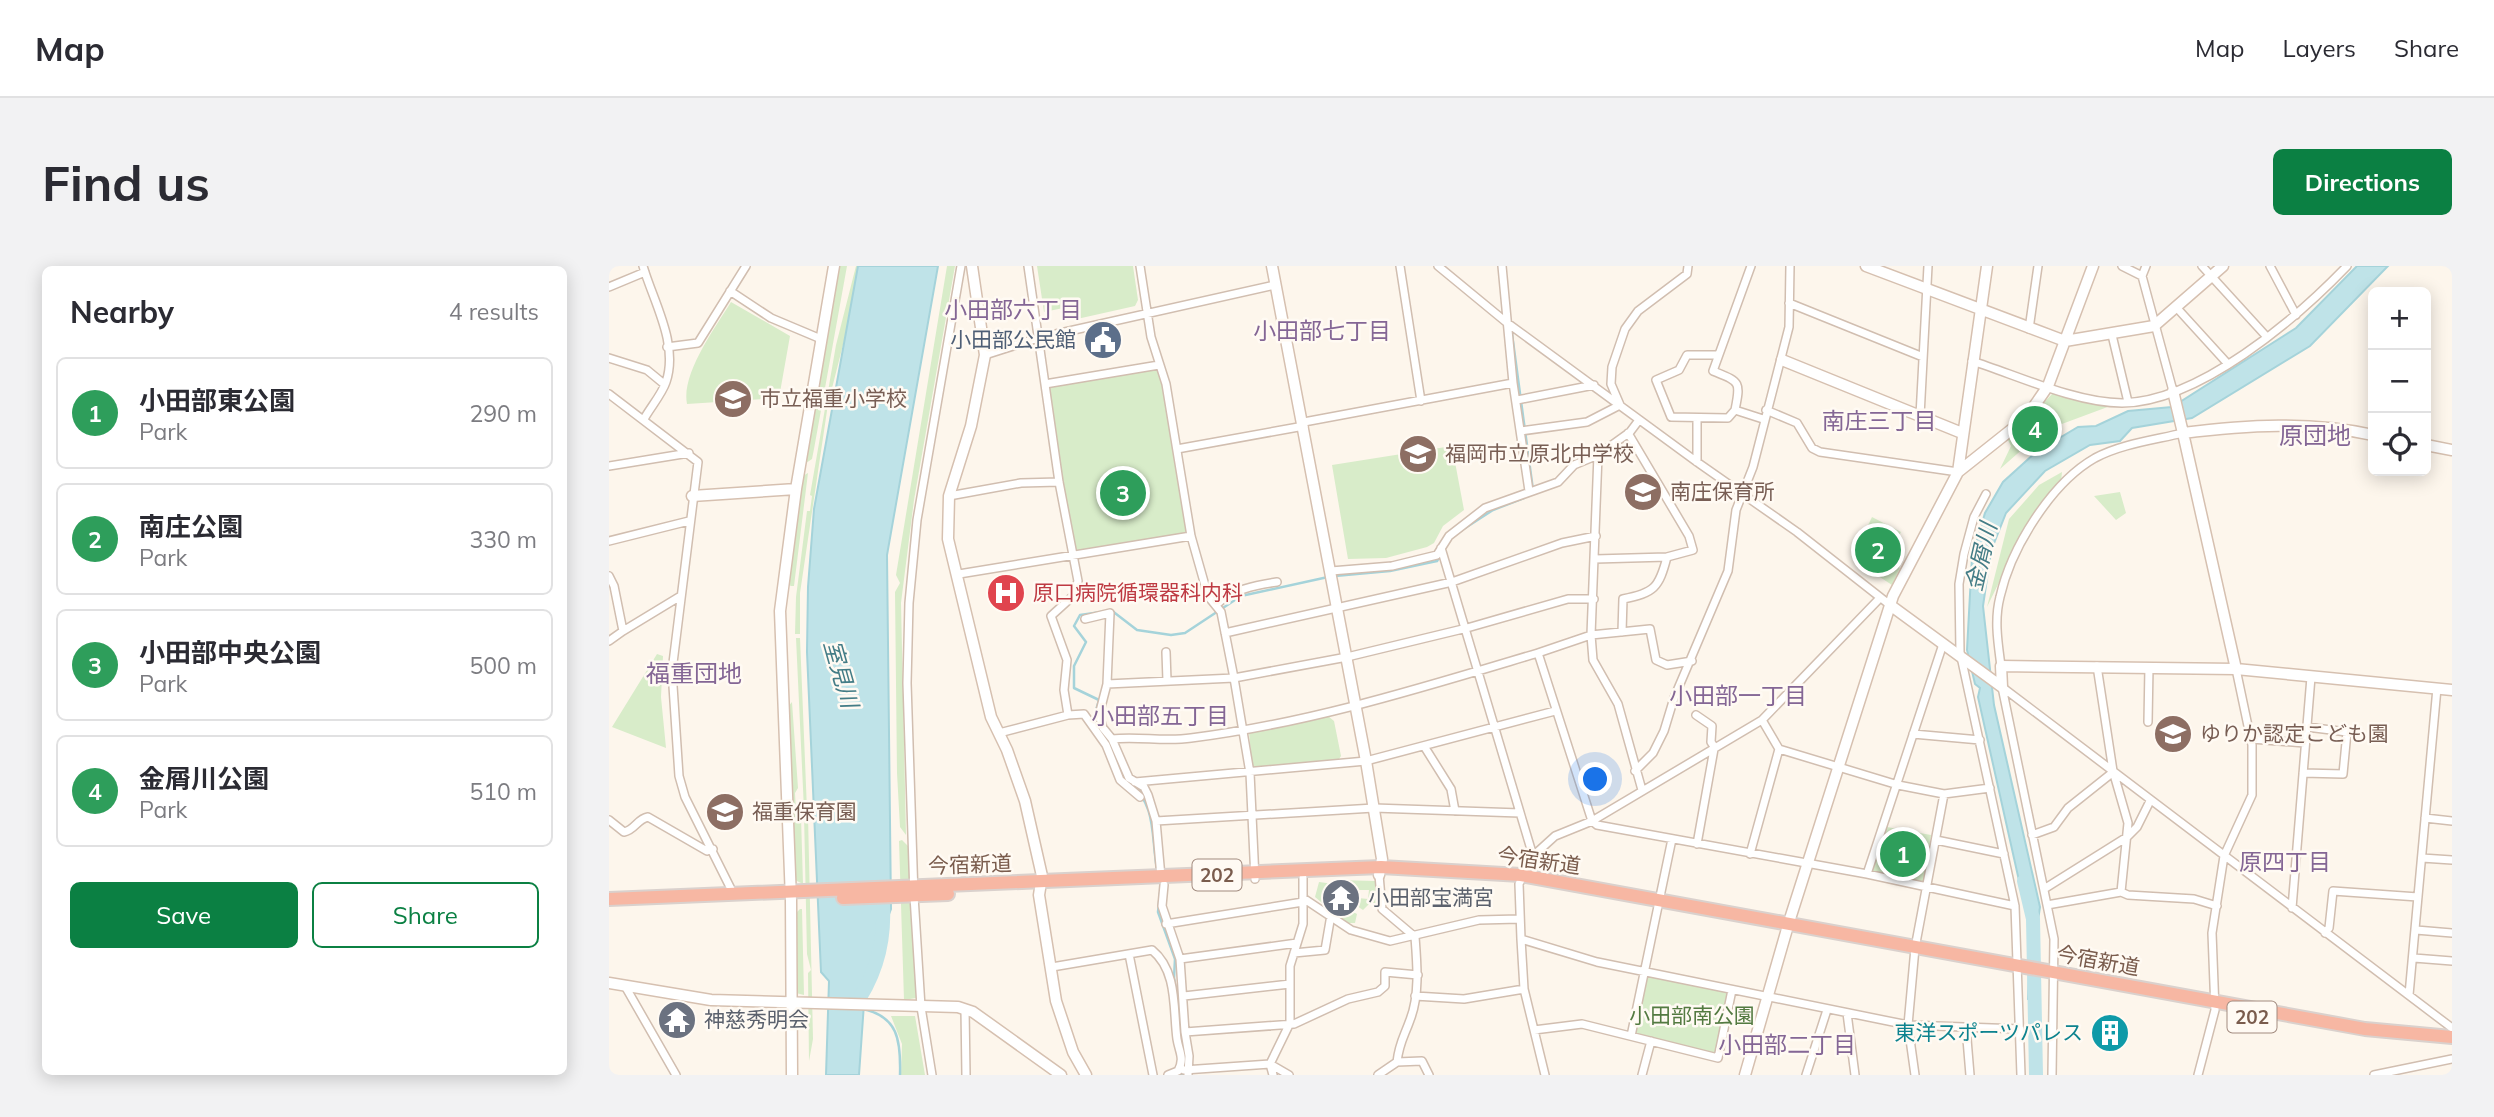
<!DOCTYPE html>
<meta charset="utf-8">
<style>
:root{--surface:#fff;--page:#f2f2f3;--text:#2b2b33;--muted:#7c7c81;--line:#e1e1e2;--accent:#0b8043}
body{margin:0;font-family:Mulish,"Noto Sans JP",sans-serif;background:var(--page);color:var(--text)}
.controls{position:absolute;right:21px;top:21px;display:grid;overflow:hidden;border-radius:10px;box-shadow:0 4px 18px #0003}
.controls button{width:63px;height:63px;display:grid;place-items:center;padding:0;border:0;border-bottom:2px solid var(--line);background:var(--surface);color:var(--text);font:35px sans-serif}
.you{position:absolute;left:987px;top:514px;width:24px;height:24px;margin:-18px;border:5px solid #fff;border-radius:50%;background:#1a73e8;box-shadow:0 0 0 10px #1a73e833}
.badge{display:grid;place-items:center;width:46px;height:46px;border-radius:50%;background:var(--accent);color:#fff;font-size:23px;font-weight:700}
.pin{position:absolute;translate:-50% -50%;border:4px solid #fff;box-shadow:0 2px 7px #0006}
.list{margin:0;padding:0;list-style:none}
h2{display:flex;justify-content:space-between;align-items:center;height:91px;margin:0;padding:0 28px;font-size:30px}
h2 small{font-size:23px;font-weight:400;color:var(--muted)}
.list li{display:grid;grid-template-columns:46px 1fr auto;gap:21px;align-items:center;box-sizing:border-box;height:112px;margin:0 14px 14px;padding:0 14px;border:2px solid var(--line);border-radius:10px}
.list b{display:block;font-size:26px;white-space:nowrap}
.list p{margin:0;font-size:23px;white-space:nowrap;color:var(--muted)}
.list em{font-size:23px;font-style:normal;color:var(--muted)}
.actions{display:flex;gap:14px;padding:21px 28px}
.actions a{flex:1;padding:16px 0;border:2px solid var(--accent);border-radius:10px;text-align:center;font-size:24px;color:var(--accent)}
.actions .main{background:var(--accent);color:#fff}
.icon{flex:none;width:38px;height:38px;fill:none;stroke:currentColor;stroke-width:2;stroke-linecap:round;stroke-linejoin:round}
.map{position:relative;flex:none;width:1843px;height:809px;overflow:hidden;border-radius:10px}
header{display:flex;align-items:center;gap:42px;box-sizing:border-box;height:98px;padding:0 35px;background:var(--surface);border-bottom:2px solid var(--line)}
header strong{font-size:33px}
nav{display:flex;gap:38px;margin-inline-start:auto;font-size:24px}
.intro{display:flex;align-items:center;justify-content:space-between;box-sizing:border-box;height:168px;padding:0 42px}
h1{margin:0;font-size:49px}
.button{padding:18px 32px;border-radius:10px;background:var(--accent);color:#fff;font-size:24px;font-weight:700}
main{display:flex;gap:42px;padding:0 42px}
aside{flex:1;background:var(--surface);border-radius:10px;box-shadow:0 4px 18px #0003}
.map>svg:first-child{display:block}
.green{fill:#d8ecc9}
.water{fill:#bfe3e8;stroke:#a5d3da;stroke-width:2}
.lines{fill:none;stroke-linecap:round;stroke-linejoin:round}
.stream{stroke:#a5d3da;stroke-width:2.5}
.river{stroke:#bfe3e8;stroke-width:14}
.street-casing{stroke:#d1beb0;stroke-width:10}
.secondary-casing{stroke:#d6c0b0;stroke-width:13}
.highway-casing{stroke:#dad1cd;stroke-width:16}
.street{stroke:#fff;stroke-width:7}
.secondary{stroke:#fff;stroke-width:10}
.highway{stroke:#f7b7a3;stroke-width:12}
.labels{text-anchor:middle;stroke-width:5;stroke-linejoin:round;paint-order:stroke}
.shield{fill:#fffaf3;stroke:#a28b7f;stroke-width:2}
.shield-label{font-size:19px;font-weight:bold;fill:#7a5c4d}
.service-label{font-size:21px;fill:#4e5e75;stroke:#fffaf3;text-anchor:end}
.education-label{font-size:21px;fill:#785e54;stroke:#fffaf3;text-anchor:start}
.health-label{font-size:21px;fill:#be3a42;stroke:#fffaf3;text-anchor:start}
.street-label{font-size:21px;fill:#7a5c4d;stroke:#fffaf3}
.worship-label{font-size:21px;fill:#5b616d;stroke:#fffaf3;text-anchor:start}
.park-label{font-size:21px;fill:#537a41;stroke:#fffaf3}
.culture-label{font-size:21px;fill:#0d838f;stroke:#fffaf3;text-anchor:end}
.neighbourhood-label{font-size:23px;fill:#846695;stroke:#fffaf3}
.water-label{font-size:23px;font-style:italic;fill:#437c86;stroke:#fffaf3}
.quarter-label{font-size:24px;fill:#846695;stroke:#fffaf3}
</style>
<header>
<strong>Map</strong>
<nav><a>Map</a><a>Layers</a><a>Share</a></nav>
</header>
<div class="intro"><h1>Find us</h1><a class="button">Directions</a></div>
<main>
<aside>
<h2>Nearby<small>4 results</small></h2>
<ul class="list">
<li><span class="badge" style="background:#2e9e5b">1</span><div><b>小田部東公園</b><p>Park</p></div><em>290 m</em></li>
<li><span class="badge" style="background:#2e9e5b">2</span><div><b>南庄公園</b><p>Park</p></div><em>330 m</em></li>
<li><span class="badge" style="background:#2e9e5b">3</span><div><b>小田部中央公園</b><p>Park</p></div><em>500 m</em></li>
<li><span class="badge" style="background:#2e9e5b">4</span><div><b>金屑川公園</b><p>Park</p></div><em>510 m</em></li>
</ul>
<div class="actions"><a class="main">Save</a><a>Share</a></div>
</aside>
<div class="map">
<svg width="1843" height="809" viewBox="0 0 1843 809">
<rect width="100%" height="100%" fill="#fdf6ec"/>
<path class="green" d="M 229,0 L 238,0 L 205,183 L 203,193 L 194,199 Z
M 247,0 L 254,0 L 219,138 L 191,327 L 191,368 L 186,368 L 187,331 L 198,245 L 201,245 L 203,230 L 201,229 L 227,79 Z
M 338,0 L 346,0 L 305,234 L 292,337 L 297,569 L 291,561 L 288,507 L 286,326 L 291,317 L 287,309 Z
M 428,0 L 524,0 L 529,34 L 526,40 L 468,53 L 464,40 L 435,46 Z
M 122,36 L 181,70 L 170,132 L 78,138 C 72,108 106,62 122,36 Z
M 550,99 L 582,270 L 462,291 L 436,118 Z
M 1445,126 L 1504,139 L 1434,165 L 1391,203 L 1402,180 L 1399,174 Z
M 843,180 L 855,244 L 834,260 L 825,277 L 818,281 L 777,292 L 739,293 L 723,199 Z
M 1453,206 L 1452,216 L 1417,261 L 1378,341 L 1400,253 L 1430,219 Z
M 199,207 L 185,320 L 182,320 L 176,317 L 192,211 Z
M 1511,226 L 1517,247 L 1507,254 L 1485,230 Z
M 1263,251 L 1292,266 L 1276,295 L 1291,302 L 1283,319 L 1254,300 L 1261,288 L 1249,280 Z
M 187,372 L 191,372 L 198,544 L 195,544 Z
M 48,388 L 54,390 L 52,431 L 57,482 L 3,461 Z
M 183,436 L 189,522 L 186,527 L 187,546 L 192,551 L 194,618 L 184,613 L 177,443 Z
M 719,450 L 725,455 L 732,490 L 730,493 L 647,503 L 643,500 L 640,466 Z
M 195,548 L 199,549 L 204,773 L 200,795 L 199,707 L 202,704 L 198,688 Z
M 1278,561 L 1322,569 L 1315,618 L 1263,607 Z
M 293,574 L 299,580 L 307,732 L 295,734 L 290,575 Z
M 729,614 L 766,615 L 769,617 L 769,638 L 760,638 L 754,644 L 748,640 L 749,632 L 759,633 L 760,624 L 729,624 L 725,627 L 727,636 L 748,648 L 746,657 L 737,657 L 706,631 L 710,616 L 725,618 Z
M 191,643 L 193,643 L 195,729 L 187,727 L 187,647 Z
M 1038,709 L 1120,726 L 1108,789 L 1024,769 Z
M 282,750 L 306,750 L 316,809 L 292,809 L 293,778 Z"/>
<path class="water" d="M 249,0 L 329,0 L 278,289 L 282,643 L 257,709 L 250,809 L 217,809 L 220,715 L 212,706 L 198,386 L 199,321 L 205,243 Z
M 1748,0 L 1779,0 L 1701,80 L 1583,152 L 1523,162 L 1511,175 L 1481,179 L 1436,205 L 1397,247 L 1382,285 L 1374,340 L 1385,439 L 1431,641 L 1423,694 L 1427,736 L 1419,733 L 1423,637 L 1413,628 L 1369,431 L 1371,422 L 1366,418 L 1358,384 L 1363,291 L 1376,247 L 1394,216 L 1427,186 L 1469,161 L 1487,160 L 1519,145 L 1563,141 L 1687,62 Z"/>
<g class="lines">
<path class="stream" d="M 903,68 L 924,224
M 850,266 L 884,244 L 915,232
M 726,310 L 781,305 L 828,295 L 831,290
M 502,344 L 528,364 L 562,369 L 576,367 L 632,330 L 719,311
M 490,464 L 485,451 L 490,434 L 465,422 L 465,400 L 477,376 L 465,360 L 471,349 L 492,346
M 520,517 C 548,538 542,571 548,603
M 551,627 L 549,646 L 566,693 L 565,712 L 577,795 L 573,809
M 253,743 C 289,750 292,774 291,809"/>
<path class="river" d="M 1415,615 L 1424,653 L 1427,809
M 244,742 C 265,713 276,678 274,640"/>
<defs>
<path id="street" d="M 34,0 C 44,35 70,78 57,116 C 53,128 41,142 35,153
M 531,0 L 542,71 L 557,118 L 582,270 L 599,330 L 612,346 L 625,412 L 641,507 L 646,613
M 791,0 L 812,135
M 829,0 L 897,56 L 1088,196 L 1188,266 L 1281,339
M 893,0 L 904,117 L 920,225
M 1142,0 L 1104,105 C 1131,116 1132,115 1126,144 L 1154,153
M 1513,0 L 1533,10 L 1564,125
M 1593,0 L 1657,70
M 1661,0 L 1687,49
M 1533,10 L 1537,0
M 0,21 L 36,6
M 121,25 L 162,52 L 212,73
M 1180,37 L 1314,91
M 1567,41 L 1618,97
M 1420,63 L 1429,0
M 1503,69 L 1519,136
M 58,81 L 89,77 L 137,0
M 376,89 L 429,72 L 666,19
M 1107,89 L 1078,89 L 1070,104 L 1047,114 L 1062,151 L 1119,152 L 1126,144
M 0,92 L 38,104 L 55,118
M 1363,95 C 1407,109 1467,137 1513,137 C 1590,136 1687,53 1738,0
M 436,118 L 550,99
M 0,128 L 89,196 L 63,405 L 70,510 L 76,531 L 124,627
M 908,134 L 985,119
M 1157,144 L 1188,157 L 1203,182 L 1211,186 L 1349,206
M 1311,150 L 1319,0
M 695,156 L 904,117
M 912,165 L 978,156 L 1011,139 L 1002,118 L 1003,101 L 1016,63 L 1029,45 L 1078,8 L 1079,0
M 568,183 L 695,160
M 989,189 L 982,369 L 984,394 L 1009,438 L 1033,524
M 1088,196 L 1088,153
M 0,200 L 80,187
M 1377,228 L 1365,251 L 1355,288 L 1350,318 L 1351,386 L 1406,640 L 1412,809
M 340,230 L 412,217 L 450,216
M 0,275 L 80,255
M 832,282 L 924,590
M 986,293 L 1058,291
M 722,305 L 783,300 L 828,289 L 840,270 L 876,242 L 949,216 L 965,199 L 989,189 L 1021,166 L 1030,154
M 350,308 L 582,270
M 0,310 L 5,320 L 14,365 L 70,331
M 1270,333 L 1153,454 L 983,555 L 946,570 L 924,590 L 910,618 L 912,673 L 988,696 L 1299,759 L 1411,763
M 607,339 C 622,324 647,319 668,316
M 476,353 L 501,347 L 498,418 L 490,449 L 494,462 L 503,473 C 529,470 556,476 582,472 C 701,457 815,421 929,387
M 1013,366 L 1014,333 C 1045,327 1050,322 1058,291 L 1084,284 L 1080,270 L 1019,167
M 616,367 L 843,316 L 953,277 L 987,270
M 0,375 L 14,365
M 557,386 L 558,415
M 1083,395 L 1058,399 L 1047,394 L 1041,363 L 982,369 L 929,387 L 983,555 L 988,559 L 1258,608 L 1406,640
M 1392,400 C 1389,377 1385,354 1391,331 C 1402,282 1442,217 1486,192 C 1512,178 1545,174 1574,167
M 1488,400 L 1504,505 L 1519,557 L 1512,626
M 498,418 L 625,412 L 738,391 L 858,362 L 959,333 L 985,333
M 1393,421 L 1843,762
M 1393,421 L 1438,639
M 459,449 L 475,448 L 497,479 L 511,514 L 531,531
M 1087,449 L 1103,460 L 1102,476 L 1106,482
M 1153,454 L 1170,483 L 1289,519 L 1335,528 L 1381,522
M 1539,456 L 1540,401
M 390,467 L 459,449 L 455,424 L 458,394 L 442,350 L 464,330 L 469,315 L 450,216 L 419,0
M 1304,468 L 1371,474
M 503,473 L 520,512 L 535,521 L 539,529 L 547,555 L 552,611
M 1642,473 L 1696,477
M 815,480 L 842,523 L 846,545
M 1026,505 L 1044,487 L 1055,465 L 1065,432 L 1119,305 L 1127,244 L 1144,201 L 1180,61 L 1181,0
M 1694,507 L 1734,508 L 1738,466 L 1698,461
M 526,516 L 757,495 L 946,445
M 1816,552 L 1843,555
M 0,554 L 15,566 C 26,564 28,553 39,551 L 98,585 L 104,583
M 547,555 L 765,542 L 911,547
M 1423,569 L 1445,561 L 1459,542 L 1503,507
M 1327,574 L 1395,588
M 1088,578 L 1105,483
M 1141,588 L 1170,483
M 1813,592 L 1843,594
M 1258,608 L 1334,378
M 770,609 L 773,643 L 806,671 C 808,697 811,729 801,754 C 795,771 790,777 788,796
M 555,619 L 553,640 L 571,693
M 1435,623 L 1518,571 L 1528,561 L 1541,535
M 694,632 L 742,664 L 781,675 L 870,654 L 910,653
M 1683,642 L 1702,411
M 557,658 L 694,636
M 1807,664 L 1843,667
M 1716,667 L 1720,662 L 1724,625 L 1809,631
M 912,673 L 915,723 L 936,809
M 685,687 L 716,684 L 722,649
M 520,688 L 544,809
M 1805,692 L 1843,695
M 443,701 L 543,684 C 569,705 564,744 568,773 C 570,786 576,792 569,805 L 559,809
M 16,720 L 67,809
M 1800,729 L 1828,422
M 575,730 L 681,718
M 806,730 L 855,733 L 915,723
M 356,743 L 357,809
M 1238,747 L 1246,809
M 1357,761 L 1361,809
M 925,764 L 973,758 L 1109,792 L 1123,724
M 576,766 L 685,758 L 739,733 L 769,726 L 776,720 L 776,706 L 809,709
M 1022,770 L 1063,573
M 575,804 L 661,798 L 680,809
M 323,809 L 312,741 L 305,630 L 298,417 L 300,337 L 308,254 L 352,0
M 579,809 L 580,790 L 576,766 L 571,693 L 688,677
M 664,809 L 661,798 L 681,757 L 681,700 L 694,658 L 694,612
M 769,809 L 788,796 L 813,795 L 820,809
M 1033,809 L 1042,775
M 1197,809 L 1218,744
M 1306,809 L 1299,759 L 1306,682 L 1335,528
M 1443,809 L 1445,673 L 1438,639 L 1512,626 L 1519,629 L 1585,633 L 1608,640
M 1589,809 L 1606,744 L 1603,667 L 1615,590 L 1643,529 L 1643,479 L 1627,403
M 1765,809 L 1843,793"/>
<path id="secondary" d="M 363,0 L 376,89 L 362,160 L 340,230 L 339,273 L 382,451 L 398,484 L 416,535 L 433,610 L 430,629 L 447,735 L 464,786 L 477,809
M 663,0 L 757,495 L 773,593 L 770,609
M 1257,0 L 1456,75 L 1545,60 L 1614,0
M 1173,94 L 1353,167
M 1564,125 L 1574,167
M 1817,179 L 1843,184
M 1349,206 L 1417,152 L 1439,120 L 1484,0
M 83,230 L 187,223
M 1281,339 L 1393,421
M 1627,403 L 1574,167 C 1637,159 1702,155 1764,169
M 1393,421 L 1392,400 L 1627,403 L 1843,424
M 0,717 L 102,734 L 349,741 L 364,746 L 452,809
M 183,809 L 182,634 L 171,345 L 187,223 L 225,0
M 1136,809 L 1180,656 L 1284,330 L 1349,206 L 1378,0"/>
<path id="highway" d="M 234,632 L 339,628
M 0,633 L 772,601 L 912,609 L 1756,763 L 1843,771"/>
</defs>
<use href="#street" class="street-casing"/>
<use href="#secondary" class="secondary-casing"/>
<use href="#highway" class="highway-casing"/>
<use href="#street" class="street"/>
<use href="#secondary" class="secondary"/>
<use href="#highway" class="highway"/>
</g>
<defs>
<symbol id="civic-disc" viewBox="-11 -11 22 22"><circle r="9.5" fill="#5c6f8a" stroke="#fffaf3"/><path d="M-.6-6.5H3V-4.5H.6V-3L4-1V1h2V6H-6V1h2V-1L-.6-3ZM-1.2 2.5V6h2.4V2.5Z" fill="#fff"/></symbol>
<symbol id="school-disc" viewBox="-11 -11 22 22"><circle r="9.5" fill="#8d6e63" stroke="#fffaf3"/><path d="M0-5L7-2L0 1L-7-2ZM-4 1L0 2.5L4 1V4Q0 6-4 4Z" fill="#fff"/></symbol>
<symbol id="hospital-disc" viewBox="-11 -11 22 22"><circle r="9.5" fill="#e0444e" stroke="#fffaf3"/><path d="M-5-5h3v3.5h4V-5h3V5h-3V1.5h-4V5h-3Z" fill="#fff"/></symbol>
<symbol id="temple-disc" viewBox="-11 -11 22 22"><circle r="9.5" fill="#6b7280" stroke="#fffaf3"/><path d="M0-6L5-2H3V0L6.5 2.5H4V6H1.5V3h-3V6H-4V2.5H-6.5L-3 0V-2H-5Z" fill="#fff"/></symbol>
<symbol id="building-disc" viewBox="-11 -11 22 22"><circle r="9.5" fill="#0f9aa8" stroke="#fffaf3"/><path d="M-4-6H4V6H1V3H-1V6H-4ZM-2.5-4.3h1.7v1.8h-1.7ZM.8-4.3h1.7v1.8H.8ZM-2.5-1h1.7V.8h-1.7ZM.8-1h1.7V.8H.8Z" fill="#fff"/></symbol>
</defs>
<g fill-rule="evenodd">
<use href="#civic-disc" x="472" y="52" width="44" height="44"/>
<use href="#school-disc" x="102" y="111" width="44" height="44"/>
<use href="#school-disc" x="787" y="166" width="44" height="44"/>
<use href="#school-disc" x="1012" y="204" width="44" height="44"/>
<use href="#hospital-disc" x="375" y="305" width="44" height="44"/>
<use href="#school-disc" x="1542" y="446" width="44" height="44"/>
<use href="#school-disc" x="94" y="524" width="44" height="44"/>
<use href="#temple-disc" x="710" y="610" width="44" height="44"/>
<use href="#temple-disc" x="46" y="732" width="44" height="44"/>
<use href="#building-disc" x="1479" y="745" width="44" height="44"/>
</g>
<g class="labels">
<g class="shield">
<rect x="583.5" y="593.5" width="49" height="31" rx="5"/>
<rect x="1618.5" y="735.5" width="49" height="31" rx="5"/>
</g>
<g class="shield-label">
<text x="608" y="616">202</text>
<text x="1643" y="758">202</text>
</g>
<g class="service-label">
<text x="467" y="81">小田部公民館</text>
</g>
<g class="education-label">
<text x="151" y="140">市立福重小学校</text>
<text x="836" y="195">福岡市立原北中学校</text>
<text x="1061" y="233">南庄保育所</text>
<text x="1591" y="475">ゆりか認定こども園</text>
<text x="143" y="553">福重保育園</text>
</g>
<g class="health-label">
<text x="424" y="334">原口病院循環器科内科</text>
</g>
<g class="street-label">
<text transform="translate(930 595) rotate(8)" y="7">今宿新道</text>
<text transform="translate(361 599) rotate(-2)" y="7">今宿新道</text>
<text transform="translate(1489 695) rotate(10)" y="7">今宿新道</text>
</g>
<g class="worship-label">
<text x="759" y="639">小田部宝満宮</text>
<text x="95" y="761">神慈秀明会</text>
</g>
<g class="park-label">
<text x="1083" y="757">小田部南公園</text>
</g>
<g class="culture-label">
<text x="1474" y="774">東洋スポーツパレス</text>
</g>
<g class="neighbourhood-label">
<text x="404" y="52">小田部六丁目</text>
<text x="713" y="73">小田部七丁目</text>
<text x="1270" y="163">南庄三丁目</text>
<text x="1129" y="438">小田部一丁目</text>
<text x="551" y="458">小田部五丁目</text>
<text x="1676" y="604">原四丁目</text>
<text x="1178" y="787">小田部二丁目</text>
</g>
<g class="water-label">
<text transform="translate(1372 291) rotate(-77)" y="8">金屑川</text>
<text transform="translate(232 408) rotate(74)" y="8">室見川</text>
</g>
<g class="quarter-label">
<text x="1706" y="178">原団地</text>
<text x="85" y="416">福重団地</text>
</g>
</g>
</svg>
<div class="controls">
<button>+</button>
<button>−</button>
<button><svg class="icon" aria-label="locate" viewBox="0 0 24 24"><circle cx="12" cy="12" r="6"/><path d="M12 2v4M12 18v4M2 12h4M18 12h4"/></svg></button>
</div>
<div class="you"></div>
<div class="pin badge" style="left:1294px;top:588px;background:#2e9e5b">1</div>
<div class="pin badge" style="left:1269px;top:284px;background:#2e9e5b">2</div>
<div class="pin badge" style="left:514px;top:227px;background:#2e9e5b">3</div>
<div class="pin badge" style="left:1426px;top:163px;background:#2e9e5b">4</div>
</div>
</main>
